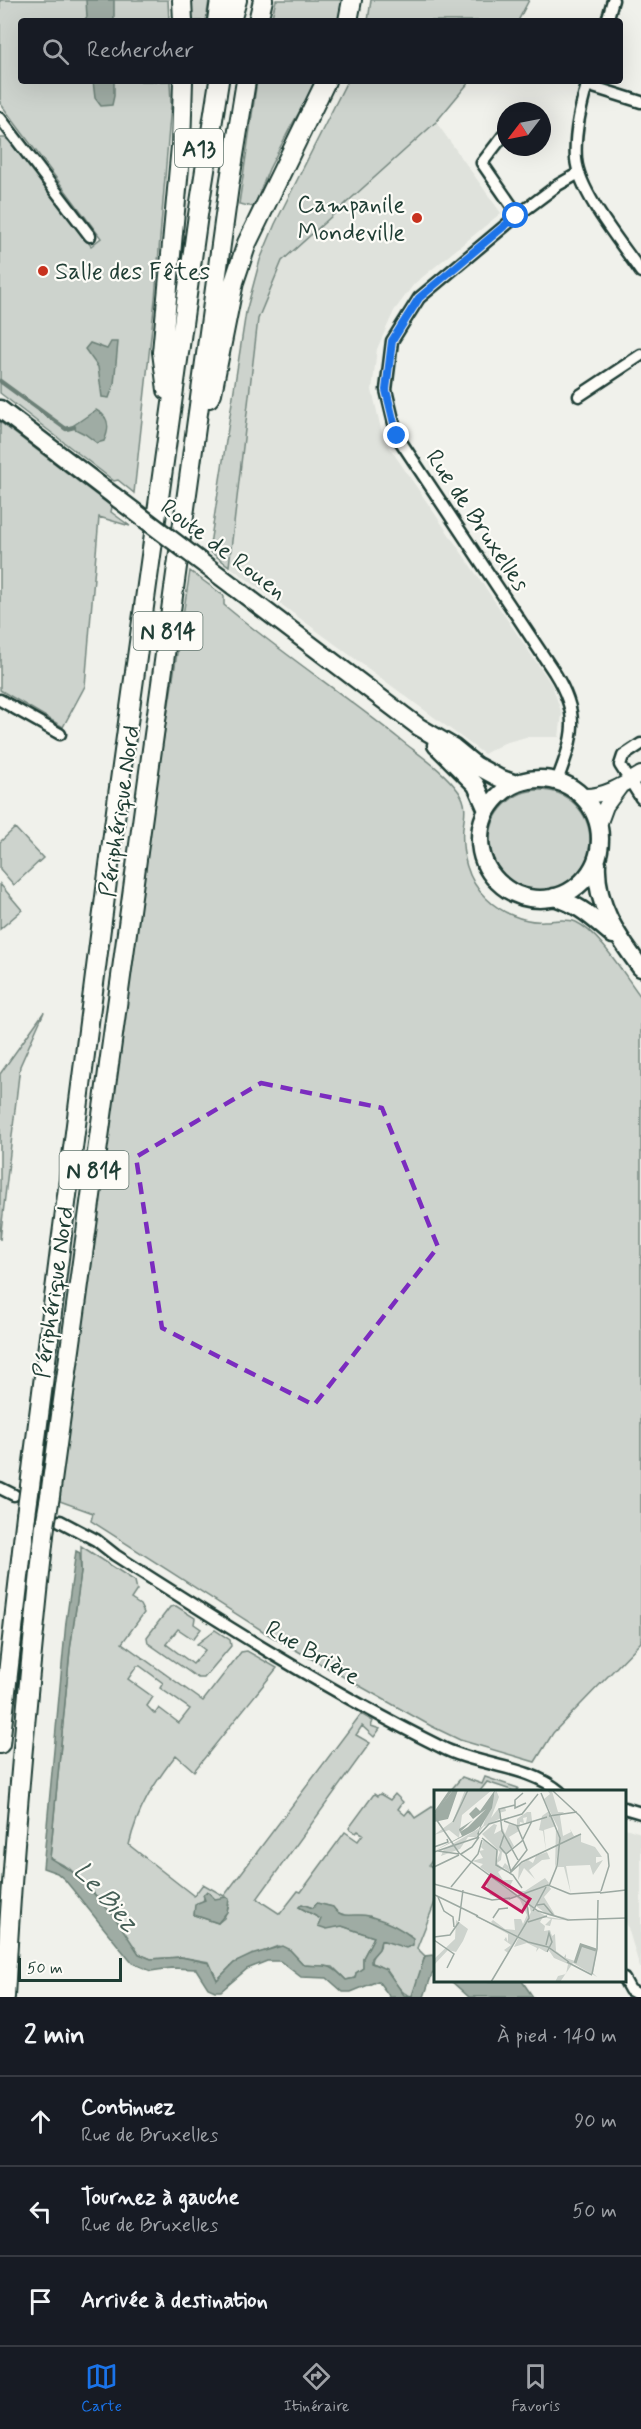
<!DOCTYPE html>
<html lang="fr">
<meta charset="utf-8">
<style>
:root{--surface:#171b24;--page:#20242c;--text:#f1f3f6;--muted:#9ea1a6;--line:#363941;--accent:#1a73e8}
body{margin:0;font-family:Mynerve,sans-serif;background:var(--page);color:var(--text)}
.compass{position:absolute;left:497px;top:102px;width:54px;height:54px;border-radius:50%;background:var(--surface);box-shadow:0 6px 24px #0002;rotate:238deg}
.scale{position:absolute;left:18px;bottom:15px;width:104px;box-sizing:border-box;padding-left:6px;border:3px solid #1f3d34;border-top:0;font-size:16px;line-height:21px;white-space:nowrap;color:#1f3d34;-webkit-text-stroke:4px #fdfcf7;paint-order:stroke}
.stop{position:absolute;width:18px;height:18px;margin:-14px;border:4px solid #1a73e8;border-radius:50%;background:#fff}
.stop.end{background:#1a73e8;border-color:#fff;box-shadow:0 2px 6px #0008}
.list{margin:0;padding:0;list-style:none}
h2{display:flex;justify-content:space-between;align-items:center;height:78px;margin:0;padding:0 24px;font-size:26px}
h2 small{font-size:20px;font-weight:400;color:var(--muted)}
.list li{display:grid;grid-template-columns:39px 1fr auto;gap:18px;align-items:center;box-sizing:border-box;height:90px;padding:0 24px;border-top:2px solid var(--line)}
.list b{display:block;font-size:22px;white-space:nowrap}
.list p{margin:0;font-size:20px;white-space:nowrap;color:var(--muted)}
.list em{font-size:20px;font-style:normal;color:var(--muted)}
.icon{flex:none;width:33px;height:33px;fill:none;stroke:currentColor;stroke-width:2;stroke-linecap:round;stroke-linejoin:round}
.map{position:relative;flex:none;width:641px;height:1997px;overflow:hidden}
.search{position:absolute;background:var(--surface);box-shadow:0 6px 24px #0002;left:18px;right:18px;top:18px;height:66px;display:flex;align-items:center;gap:15px;box-sizing:border-box;padding:0 21px;border-radius:6px;color:var(--muted);font-size:22px}
.sheet{height:348px;background:var(--surface)}
nav{display:flex;justify-content:space-around;align-items:center;box-sizing:border-box;height:84px;border-top:2px solid var(--line);background:var(--surface);font-size:16px;color:var(--muted)}
nav a{display:grid;justify-items:center;gap:3px}
nav .on{color:var(--accent)}
.map>svg:first-child{display:block}
.built{fill:#dfe2dc}
.green{fill:#cdd3cd;stroke:#768880;stroke-width:1.5;fill-rule:evenodd}
.water{fill:#9faca4;stroke:#6c8077;stroke-width:1.5}
.lines{fill:none;stroke-linecap:round;stroke-linejoin:round}
.stream{stroke:#6c8077;stroke-width:4.5}
.minor-casing{stroke:#1f3d34;stroke-width:15}
.tertiary-casing{stroke:#1f3d34;stroke-width:18}
.secondary-casing{stroke:#1f3d34;stroke-width:21}
.trunk-casing{stroke:#1f3d34;stroke-width:22}
.minor{stroke:#fdfcf7;stroke-width:10}
.tertiary{stroke:#fdfcf7;stroke-width:14}
.secondary{stroke:#fdfcf7;stroke-width:16}
.trunk{stroke:#fdfcf7;stroke-width:18}
.secondary-bridge-casing{stroke:#1f3d34;stroke-width:21;stroke-linecap:butt}
.trunk-bridge-casing{stroke:#1f3d34;stroke-width:22;stroke-linecap:butt}
.secondary-bridge{stroke:#fdfcf7;stroke-width:16}
.trunk-bridge{stroke:#fdfcf7;stroke-width:18}
.route{stroke:#1a73e8;stroke-width:8}
.marked{fill:none;stroke:#7b2cbf;stroke-width:4.5;stroke-dasharray:12 8;stroke-linejoin:round}
.poi-dot{fill:#c8321e;stroke:#fdfcf7;stroke-width:2}
.labels{text-anchor:middle;stroke-width:4.5;stroke-linejoin:round;paint-order:stroke}
.shield{fill:#fdfcf7;stroke:#62766e;stroke-width:1.5}
.shield-label{font-size:22px;font-weight:bold;fill:#1f3d34}
.poi-label{font-size:24px;fill:#1f3d34;stroke:#fdfcf7;text-anchor:end}
.street-label{font-size:24px;fill:#1f3d34;stroke:#fdfcf7}
.water-label{font-size:26px;font-style:italic;fill:#455e56;stroke:#fdfcf7}
.inset-river{fill:none;stroke:#9faca4;stroke-width:3}
.inset-road{fill:none;stroke:#9ca9a2;stroke-width:1.5}
.view{fill:#c2185b;fill-opacity:0.15;stroke:#c2185b;stroke-width:3}
.inset-edge{fill:none;stroke:#1f3d34;stroke-width:3}
</style>
<div class="map">
<svg width="641" height="1997" viewBox="0 0 641 1997">
<rect width="100%" height="100%" fill="#f0f1eb"/>
<filter id="ink" filterUnits="userSpaceOnUse"><feTurbulence type="fractalNoise" baseFrequency=".0167" numOctaves="2"/><feDisplacementMap in="SourceGraphic" scale="12" xChannelSelector="R" yChannelSelector="G"/><feConvolveMatrix kernelMatrix="1 2 1 2 8 2 1 2 1" color-interpolation-filters="sRGB"/></filter>
<g filter="url(#ink)">
<path class="built" d="M 436,122 L 501,213 L 414,284 L 394,311 L 377,349 L 372,390 L 383,438 L 552,685 L 562,714 L 559,737 L 526,737 L 504,743 L 484,754 L 229,566 L 258,319 L 282,260 Z
M 625,1828 L 641,1833 L 641,1971 L 625,1918 Z"/>
<path class="green" d="M 0,0 L 168,0 L 169,21 L 21,21 L 21,81 L 170,81 L 171,104 L 155,299 L 134,493 L 118,480 L 114,481 L 0,393 L 0,138 L 5,138 L 12,143 L 91,246 L 101,238 L 0,103 Z
M 190,0 L 209,0 L 206,21 L 191,21 Z
M 276,0 L 344,0 L 340,21 L 271,21 Z
M 371,0 L 529,0 L 518,21 L 368,21 Z
M 257,81 L 317,81 L 290,128 L 269,169 L 254,207 L 239,204 Z
M 347,81 L 470,81 L 436,122 L 282,261 L 258,319 L 229,566 L 209,551 L 246,312 L 260,260 L 275,224 Z
M 0,422 L 112,507 L 111,512 L 130,526 L 99,517 L 85,686 L 63,727 L 0,690 Z
M 190,571 L 224,596 L 224,605 C 281,653 344,694 402,741 C 421,756 445,772 459,792 C 467,803 465,814 463,827 C 461,853 467,880 486,898 C 500,912 524,923 544,921 C 555,921 565,918 576,922 C 600,933 625,976 641,997 L 641,1642 L 553,1733 L 535,1762 L 460,1740 L 431,1726 L 269,1635 L 91,1521 L 93,1513 L 57,1500 L 145,856 Z
M490 840a50 50 0 1 1 100 0a50 50 0 1 1-100 0Z
M 15,828 L 43,858 L 14,885 L 0,869 L 0,842 Z
M 0,884 L 22,910 L 0,929 Z
M 44,1012 L 20,1066 L 0,1240 L 0,1074 Z
M 81,1546 L 135,1581 L 137,1590 L 131,1599 L 140,1605 L 144,1613 L 122,1643 L 203,1701 L 241,1652 L 247,1651 L 277,1668 L 194,1771 L 176,1755 C 154,1783 137,1810 129,1845 L 194,1896 L 203,1884 L 224,1896 L 361,1714 L 373,1721 L 371,1726 L 380,1729 L 374,1737 L 362,1726 L 356,1735 L 370,1743 L 257,1899 L 280,1914 L 298,1891 L 301,1892 L 345,1832 L 358,1841 L 363,1834 L 358,1831 L 356,1833 L 349,1828 L 374,1794 L 377,1796 L 380,1794 L 390,1800 L 395,1794 L 403,1802 L 398,1809 L 405,1815 L 409,1810 L 415,1818 L 435,1805 L 435,1856 L 429,1865 L 435,1869 L 435,1902 L 417,1948 L 425,1956 C 423,1964 415,1988 412,1996 C 394,1993 394,1968 371,1963 C 371,1954 377,1954 380,1947 C 381,1945 380,1942 381,1940 L 408,1947 L 410,1935 L 368,1916 L 350,1917 L 336,1912 L 332,1907 L 317,1903 L 313,1908 L 302,1904 L 299,1907 L 321,1919 L 329,1928 L 342,1926 L 374,1937 L 363,1958 L 363,1968 L 356,1973 L 355,1978 L 346,1980 L 333,1967 L 304,1965 L 290,1950 L 278,1946 L 234,1963 L 217,1980 L 209,1962 L 181,1957 L 151,1959 L 139,1954 L 99,1899 L 69,1868 L 50,1858 L 70,1650 L 81,1572 ZM 137,1666 L 140,1666 L 163,1683 L 160,1688 L 190,1709 L 179,1723 L 159,1708 L 155,1714 L 147,1706 L 153,1697 L 128,1679 ZM 210,1894 L 214,1899 L 229,1905 L 224,1918 L 218,1923 L 194,1915 L 197,1903 L 203,1902 L 204,1898 Z
M 176,1606 L 195,1618 L 194,1624 L 201,1629 L 193,1639 L 178,1629 L 166,1644 L 193,1664 L 205,1650 L 197,1644 L 215,1630 L 230,1640 L 231,1646 L 204,1678 L 198,1678 L 148,1643 L 147,1637 L 170,1607 Z
M 462,1777 L 482,1784 L 485,1777 L 518,1788 L 517,1791 L 514,1791 L 487,1782 L 480,1791 L 450,1791 Z"/>
<path class="water" d="M 86,0 L 114,0 L 114,21 L 83,21 L 87,17 Z
M 93,81 L 114,81 L 114,96 L 112,105 L 101,106 L 95,98 Z
M 111,342 L 118,342 L 114,384 L 109,398 L 102,397 L 98,367 L 85,349 L 90,343 L 107,349 Z
M 96,410 C 110,417 110,428 104,441 L 97,443 L 85,434 L 75,429 L 74,425 Z
M 76,1551 L 80,1553 L 81,1572 L 70,1650 L 50,1858 L 76,1874 L 114,1916 L 139,1954 L 151,1959 L 181,1957 L 209,1963 L 217,1980 L 234,1963 L 251,1955 L 282,1946 L 290,1950 L 304,1965 C 327,1968 327,1960 346,1980 L 355,1978 L 356,1973 L 363,1968 L 363,1958 L 374,1937 L 342,1926 L 327,1929 L 318,1926 L 321,1919 L 299,1907 L 302,1904 L 313,1908 L 317,1903 L 333,1907 C 342,1921 355,1912 369,1916 C 383,1920 401,1928 413,1938 L 413,1945 L 406,1948 L 381,1940 L 379,1949 L 371,1958 L 371,1963 L 386,1969 L 404,1995 L 412,1996 L 425,1956 L 433,1955 L 435,1959 L 435,1973 L 432,1974 L 424,1997 L 390,1997 L 378,1981 L 351,1992 L 343,1992 L 327,1978 L 301,1977 L 280,1961 L 267,1961 L 247,1969 L 221,1991 L 215,1991 L 208,1988 L 196,1969 L 171,1968 L 151,1971 L 132,1963 L 65,1880 L 57,1873 L 43,1868 L 66,1622 Z
M 207,1891 L 215,1899 L 226,1897 L 229,1899 L 227,1912 L 218,1923 L 194,1915 L 195,1904 L 205,1900 L 203,1895 Z
M 451,1981 L 522,1981 L 533,1997 L 469,1997 Z"/>
<g class="lines">
<path class="stream" d="M 0,381 L 66,429 L 74,427"/>
<defs>
<path id="minor" d="M 607,21 L 613,0
M 588,81 C 581,106 574,133 576,159 C 579,193 622,244 641,272
M 587,85 L 641,102
M 0,118 L 90,236
M 506,132 L 482,163 L 518,215
M 579,396 L 641,355
M 0,700 L 60,734
M 641,744 L 623,756 L 620,765 L 641,798
M 557,781 C 574,736 581,715 554,672 L 397,436 L 386,390 L 392,341 L 419,298 L 518,215 L 558,185 L 579,173
M 0,1488 L 14,1495
M 60,1521 L 96,1540 L 115,1555 C 221,1623 328,1691 441,1747 C 477,1766 529,1765 560,1792
M 624,1808 L 641,1813
M 624,1979 L 630,1990 L 641,1996"/>
<path id="tertiary" d="M 582,796 C 604,797 623,785 641,774
M 599,825 L 606,806 L 620,787"/>
<path id="secondary" d="M 0,409 L 114,496
M 233,586 L 419,727 L 453,747 L 475,765 L 499,778 L 516,784
M 436,745 L 476,785 L 487,810
M480 839a60 60 0 1 1 120 0a60 60 0 1 1-120 0Z
M 597,863 C 595,904 617,936 641,968
M 554,897 C 582,906 591,917 613,935"/>
<path id="trunk" d="M 182,0 L 183,21
M 217,21 L 220,0
M 231,21 L 237,0
M 258,21 L 263,0
M 348,21 L 352,0
M 167,390 L 162,352 L 181,146 L 183,81
M 209,398 L 212,393 L 234,282 L 247,243 L 326,81
M 30,1486 L 118,795 L 198,215 L 219,81
M 50,1496 L 229,186 L 246,81
M 0,1744 L 26,1515
M 5,1997 C 13,1840 28,1683 45,1526"/>
</defs>
<use href="#minor" class="minor-casing"/>
<use href="#tertiary" class="tertiary-casing"/>
<use href="#secondary" class="secondary-casing"/>
<use href="#trunk" class="trunk-casing"/>
<use href="#minor" class="minor"/>
<use href="#tertiary" class="tertiary"/>
<use href="#secondary" class="secondary"/>
<use href="#trunk" class="trunk"/>
<defs>
<path id="secondary-bridge" d="M 114,496 L 233,586"/>
<path id="trunk-bridge" d="M 26,1515 L 30,1486
M 45,1526 L 50,1496"/>
</defs>
<use href="#secondary-bridge" class="secondary-bridge-casing"/>
<use href="#trunk-bridge" class="trunk-bridge-casing"/>
<use href="#secondary-bridge" class="secondary-bridge"/>
<use href="#trunk-bridge" class="trunk-bridge"/>
</g>
</g>
<g class="lines" filter="url(#ink)">
<path class="route" d="M 397,436 L 386,390 L 392,341 L 419,298 L 516,216"/>
</g>
<path class="marked" d="M 261,1083 L 382,1108 L 438,1247 L 314,1405 L 162,1328 L 136,1157 Z"/>
<g class="poi-dot">
<circle cx="417" cy="218" r="6"/>
<circle cx="43" cy="271" r="6"/>
</g>
<g class="labels">
<g class="shield">
<rect x="175" y="129" width="48" height="38" rx="4.5"/>
<rect x="133.5" y="612" width="69" height="38" rx="4.5"/>
<rect x="59.5" y="1151" width="69" height="38" rx="4.5"/>
</g>
<g class="shield-label">
<text x="199" y="156">A13</text>
<text x="168" y="639">N 814</text>
<text x="94" y="1178">N 814</text>
</g>
<g class="poi-label">
<text x="405" y="212">Campanile<tspan x="405" dy="28">Mondeville</tspan></text>
<text x="55" y="279" text-anchor="start">Salle des Fêtes</text>
</g>
<g class="street-label">
<text transform="translate(478 520) rotate(56)" y="8">Rue de Bruxelles</text>
<text transform="translate(224 549) rotate(37)" y="8">Route de Rouen</text>
<text transform="translate(119 811) rotate(-82)" y="8">Périphérique Nord</text>
<text transform="translate(53 1292) rotate(-82)" y="8">Périphérique Nord</text>
<text transform="translate(313 1652) rotate(30)" y="8">Rue Brière</text>
</g>
<g class="water-label">
<text transform="translate(107 1896) rotate(48)" y="9">Le Biez</text>
</g>
</g>
<g transform="translate(434 1790)">
<rect width="192" height="192" fill="#f0f1eb"/>
<path d="M 31,0 L 58,0 L 28,25 L 25,48 L 15,40 L 0,45 L 19,31 ZM 62,0 L 65,7 L 57,28 L 64,19 L 71,17 L 72,21 L 65,23 L 67,28 L 49,37 L 42,47 L 34,47 L 26,59 L 7,66 L 10,59 L 49,36 ZM 113,0 L 118,1 L 124,22 L 130,22 L 126,26 L 129,46 L 137,42 L 136,39 L 140,46 L 147,44 L 147,52 L 161,57 L 168,67 L 162,67 L 162,73 L 169,70 L 159,85 L 156,75 L 132,76 L 137,104 L 130,77 L 124,77 L 124,38 L 110,9 L 116,4 ZM 115,21 L 119,28 L 123,40 L 125,49 L 125,55 L 121,80 L 118,88 L 114,95 L 117,99 L 110,107 L 121,125 L 140,130 L 114,125 L 102,116 L 99,119 L 114,127 L 140,131 L 118,129 L 116,136 L 111,135 L 117,129 L 109,127 L 106,132 L 111,136 L 110,141 L 116,140 L 118,146 L 121,144 L 122,161 L 130,167 L 132,164 L 132,168 L 141,171 L 147,155 L 163,160 L 159,183 L 163,187 L 139,173 L 126,192 L 121,192 L 124,186 L 132,184 L 134,174 L 120,168 L 114,159 L 112,162 L 105,158 L 102,162 L 103,158 L 93,153 L 80,157 L 97,122 L 95,115 L 81,101 L 91,101 L 111,88 L 115,93 L 121,80 L 122,36 L 110,40 L 112,61 L 109,41 L 105,40 L 108,26 ZM 93,22 L 97,22 L 98,31 L 92,33 L 93,27 L 89,28 L 90,33 L 86,32 L 85,41 L 75,47 L 80,56 L 73,64 L 68,62 L 67,70 L 63,73 L 68,78 L 71,73 L 74,76 L 73,72 L 76,82 L 70,78 L 64,82 L 69,90 L 79,90 L 75,98 L 46,77 L 49,74 L 38,71 L 49,68 L 45,61 L 50,60 L 47,57 L 50,49 L 64,61 L 62,73 L 66,62 L 48,44 L 60,34 L 63,35 L 60,44 L 69,39 L 71,44 L 75,34 L 83,36 L 83,29 ZM 113,62 L 116,69 L 108,70 L 95,80 L 101,89 L 90,78 L 84,90 L 85,75 L 94,70 L 99,73 L 102,66 ZM 59,87 L 89,111 L 95,118 L 94,129 L 74,163 L 70,160 L 77,155 L 70,150 L 72,147 L 74,152 L 74,144 L 29,119 L 60,135 L 57,132 L 59,130 L 71,139 L 81,140 L 80,129 L 87,129 L 89,134 L 93,125 L 86,110 L 81,106 L 73,111 L 56,105 L 52,93 ZM 22,130 L 34,139 L 29,151 L 22,162 L 14,160 L 0,175 L 0,169 L 21,149 Z" fill="#cdd3cd"/>
<path d="M 19,0 L 24,0 L 14,29 L 0,32 L 0,25 ZM 61,0 L 58,18 L 45,40 L 46,36 L 40,41 L 43,44 L 45,40 L 45,46 L 40,41 L 0,61 L 28,46 L 25,40 L 25,39 L 39,30 L 26,42 L 34,37 L 52,19 L 39,29 L 35,24 L 42,17 L 46,21 Z" fill="#9faca4"/>
<path class="inset-river" d="M 1,23 L 17,0M 141,173 L 147,155 L 162,160"/>
<path class="inset-road" d="M 118,0 L 146,26 L 174,64 L 175,76 L 167,101M 89,3 L 81,10 L 81,18 L 92,13M 107,3 L 126,48 L 123,76 L 115,96M 66,23 L 68,41 L 84,70M 66,23 L 65,19 L 81,15M 0,26 L 25,63 L 104,121 L 134,130 L 192,128M 115,26 L 143,22M 70,31 L 84,36 L 113,27M 19,32 L 34,0M 70,45 L 66,57 L 72,64M 43,47 L 55,34 L 88,24 L 104,4M 48,48 L 63,60 L 62,75 L 79,85 L 88,98M 0,57 L 14,52 L 13,49M 4,61 L 25,64M 0,62 L 45,47M 27,64 L 38,57 L 45,47M 72,64 L 88,51 L 98,31M 72,64 L 77,82M 0,77 L 25,65M 77,81 L 93,60 L 83,36M 76,83 L 88,72 L 147,44M 0,94 L 58,110 L 76,108M 17,97 L 44,64 L 48,50M 166,103 L 192,100M 136,104 L 167,102M 1,105 L 44,126M 4,107 L 10,121 L 19,127 L 20,137M 75,109 L 114,95 L 136,104M 103,115 L 110,114 L 120,126M 99,121 L 112,97M 42,126 L 94,152 L 114,157 L 135,172M 59,128 L 65,119 L 74,118M 25,131 L 29,100M 94,132 L 113,126M 0,147 L 16,145 L 25,132M 0,150 L 20,164 L 13,178M 112,155 L 115,143 L 118,152 L 113,162M 133,172 L 158,185M 158,184 L 163,159 L 164,110M 57,192 L 95,128 L 93,115"/>
<path class="view" d="M 57,85 L 96,109 L 88,122 L 49,97 Z"/>
<rect width="192" height="192" class="inset-edge"/>
</g>
</svg>
<svg class="compass" viewBox="-18 -18 36 36"><path d="M0-13l5 13h-10z" fill="#e53935"/><path d="M0 13l5-13h-10z" fill="#9ea1a6"/></svg>
<div class="scale">50 m</div>
<div class="stop" style="left:516px;top:216px"></div>
<div class="stop end" style="left:397px;top:436px"></div>
<div class="search"><svg class="icon" aria-label="search" viewBox="0 0 24 24"><circle cx="10" cy="10" r="6"/><path d="M15 15l6 6"/></svg>Rechercher</div>
</div>
<section class="sheet">
<h2>2 min<small>À pied · 140 m</small></h2>
<ul class="list">
<li><svg class="icon" aria-label="ahead" viewBox="0 0 24 24"><path d="M12 20V5M6 11l6-6 6 6"/></svg><div><b>Continuez</b><p>Rue de Bruxelles</p></div><em>90 m</em></li>
<li><svg class="icon" aria-label="left" viewBox="0 0 24 24"><path d="M17 20v-9H6M10 6l-5 5 5 5"/></svg><div><b>Tournez à gauche</b><p>Rue de Bruxelles</p></div><em>50 m</em></li>
<li><svg class="icon" aria-label="arrive" viewBox="0 0 24 24"><path d="M6 21V4h12l-3 4 3 4H6"/></svg><div><b>Arrivée à destination</b></div></li>
</ul>
</section>
<nav>
<a class="on"><svg class="icon" aria-label="map" viewBox="0 0 24 24"><path d="M3 6l6-2 6 2 6-2v14l-6 2-6-2-6 2zM9 4v14M15 6v14"/></svg>Carte</a>
<a><svg class="icon" aria-label="directions" viewBox="0 0 24 24"><path d="M12 3l9 9-9 9-9-9zM9 14v-3h6M13 9l2 2-2 2"/></svg>Itinéraire</a>
<a><svg class="icon" aria-label="saved" viewBox="0 0 24 24"><path d="M7 4h10v16l-5-4-5 4z"/></svg>Favoris</a>
</nav>
